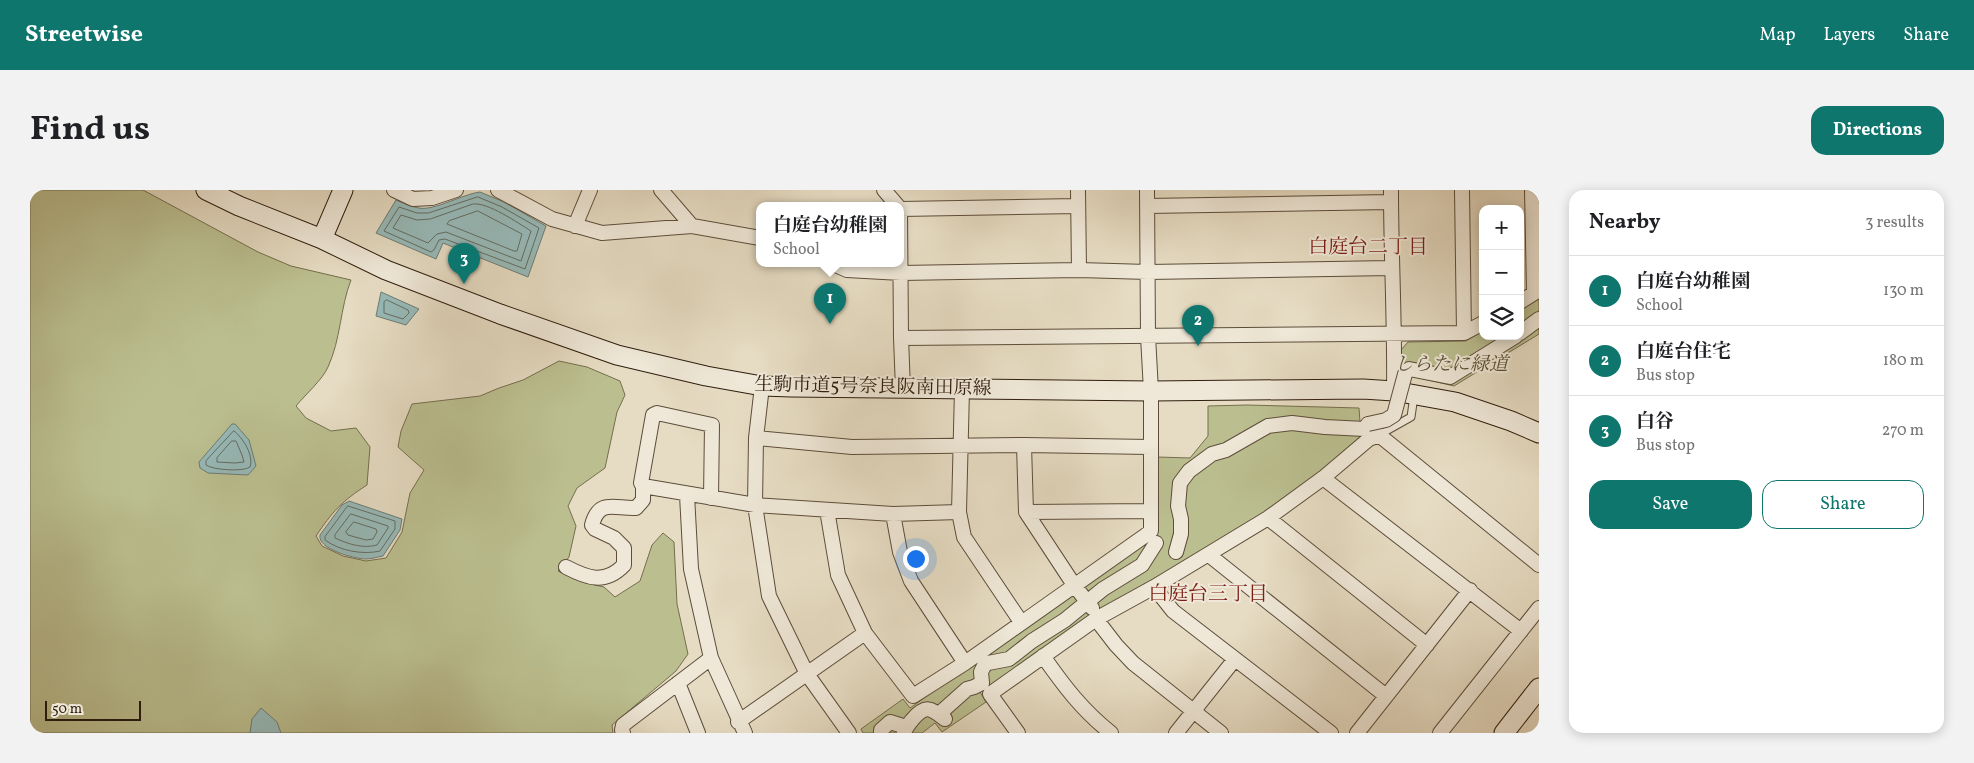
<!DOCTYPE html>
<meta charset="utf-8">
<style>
:root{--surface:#fff;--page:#f2f2f2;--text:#202124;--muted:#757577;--line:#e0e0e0;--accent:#0f766e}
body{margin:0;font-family:Vollkorn,"Noto Serif JP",serif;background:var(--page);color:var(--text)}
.controls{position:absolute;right:15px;top:15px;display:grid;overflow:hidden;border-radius:10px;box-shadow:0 2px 12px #0003}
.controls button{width:45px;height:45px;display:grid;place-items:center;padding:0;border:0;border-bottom:1px solid var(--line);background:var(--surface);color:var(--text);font:25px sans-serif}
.scale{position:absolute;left:15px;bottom:12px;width:96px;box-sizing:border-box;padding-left:5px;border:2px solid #2f1d0d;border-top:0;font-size:14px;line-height:18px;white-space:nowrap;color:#2f1d0d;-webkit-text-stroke:4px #efe8d8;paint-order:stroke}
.you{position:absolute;left:885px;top:368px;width:18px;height:18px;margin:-12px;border:4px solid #fff;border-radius:50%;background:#1a73e8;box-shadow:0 0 0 8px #1a73e833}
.badge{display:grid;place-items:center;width:32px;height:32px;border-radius:50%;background:var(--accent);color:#fff;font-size:16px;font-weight:700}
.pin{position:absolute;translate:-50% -41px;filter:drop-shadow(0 1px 2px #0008)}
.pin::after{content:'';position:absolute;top:26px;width:18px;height:15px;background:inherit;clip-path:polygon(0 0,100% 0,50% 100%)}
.popup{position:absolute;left:726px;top:12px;width:148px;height:65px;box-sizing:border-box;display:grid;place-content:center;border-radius:10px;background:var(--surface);filter:drop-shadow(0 1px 4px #0005);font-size:16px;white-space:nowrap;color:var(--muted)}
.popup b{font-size:19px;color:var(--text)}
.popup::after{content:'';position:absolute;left:50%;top:100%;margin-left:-10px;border:10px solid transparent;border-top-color:var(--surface)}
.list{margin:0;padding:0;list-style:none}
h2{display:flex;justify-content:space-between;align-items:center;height:65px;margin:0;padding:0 20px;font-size:21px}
h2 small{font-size:16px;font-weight:400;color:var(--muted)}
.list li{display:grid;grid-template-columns:32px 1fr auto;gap:15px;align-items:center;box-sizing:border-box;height:70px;padding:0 20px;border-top:1px solid var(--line)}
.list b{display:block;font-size:19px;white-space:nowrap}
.list p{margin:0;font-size:16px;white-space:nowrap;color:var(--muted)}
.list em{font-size:16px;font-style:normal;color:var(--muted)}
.actions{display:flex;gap:10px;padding:15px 20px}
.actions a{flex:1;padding:11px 0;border:1px solid var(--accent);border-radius:15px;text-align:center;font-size:18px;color:var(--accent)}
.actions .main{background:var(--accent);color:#fff}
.icon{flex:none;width:28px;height:28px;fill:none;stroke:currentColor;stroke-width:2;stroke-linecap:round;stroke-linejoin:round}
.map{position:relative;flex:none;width:1509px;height:543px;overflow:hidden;border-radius:15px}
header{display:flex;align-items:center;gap:30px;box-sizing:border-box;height:70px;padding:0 25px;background:var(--accent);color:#fff}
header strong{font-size:24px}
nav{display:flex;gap:28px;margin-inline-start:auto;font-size:18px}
.intro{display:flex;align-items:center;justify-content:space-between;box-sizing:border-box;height:120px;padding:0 30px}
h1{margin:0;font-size:35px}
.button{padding:12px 22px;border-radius:15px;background:var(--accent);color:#fff;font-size:18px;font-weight:700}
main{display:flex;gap:30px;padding:0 30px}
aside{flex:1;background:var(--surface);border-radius:15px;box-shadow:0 2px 12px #0003}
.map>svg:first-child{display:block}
.green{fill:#bbbf90;stroke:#756e4e}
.water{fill:#97bab9;stroke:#6d7b74}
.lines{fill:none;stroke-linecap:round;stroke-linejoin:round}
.shore{stroke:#636c63;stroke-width:1}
.lane-casing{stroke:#5d4d3a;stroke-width:9}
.street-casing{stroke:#5d4d3a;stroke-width:16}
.secondary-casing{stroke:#2f1d0d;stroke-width:21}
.lane{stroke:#efe8d8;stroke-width:7}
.street{stroke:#efe8d8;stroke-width:14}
.secondary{stroke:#efe8d8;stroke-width:19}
.street-bridge-casing{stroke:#5d4d3a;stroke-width:16;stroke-linecap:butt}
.street-bridge{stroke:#efe8d8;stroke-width:14}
.labels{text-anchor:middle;stroke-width:4;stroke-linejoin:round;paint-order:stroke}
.park-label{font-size:19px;font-style:italic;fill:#594e34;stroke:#efe8d8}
.street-label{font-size:19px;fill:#2f1d0d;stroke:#efe8d8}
.neighbourhood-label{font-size:20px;fill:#7a1f14;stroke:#efe8d8}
</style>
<header>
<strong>Streetwise</strong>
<nav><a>Map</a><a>Layers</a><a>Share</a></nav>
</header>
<div class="intro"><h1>Find us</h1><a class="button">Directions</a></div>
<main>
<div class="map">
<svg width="1509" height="543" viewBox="0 0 1509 543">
<rect width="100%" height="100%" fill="#e6dcc3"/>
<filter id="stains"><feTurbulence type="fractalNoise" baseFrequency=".004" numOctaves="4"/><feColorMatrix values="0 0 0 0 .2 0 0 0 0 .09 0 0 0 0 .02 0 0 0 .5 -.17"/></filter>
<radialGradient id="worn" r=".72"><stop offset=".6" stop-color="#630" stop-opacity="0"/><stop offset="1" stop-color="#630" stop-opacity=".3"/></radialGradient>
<path class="green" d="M 0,0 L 113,0 L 228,62 L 261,76 L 321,90 C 310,118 311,149 298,177 C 293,189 275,205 266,216 L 276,228 L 301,241 L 326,238 L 340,257 L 337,295 C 312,311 302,322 286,346 L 292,356 L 313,366 L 336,371 L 356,368 L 372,342 L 380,303 L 394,280 L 368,257 L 371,241 L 382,214 L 450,206 L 469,198 L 493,190 L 529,171 L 557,177 L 590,191 L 595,205 L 587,222 L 575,278 L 547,298 L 538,316 L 546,336 L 539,367 L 528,381 L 556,393 L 574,397 L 585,407 L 610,391 L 622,355 L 633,343 L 644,352 L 647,414 L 658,464 L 646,481 L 582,535 L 583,543 L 0,543 Z
M 1509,107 L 1509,144 L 1424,196 L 1381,186 L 1371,181 L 1371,160 L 1378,152 L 1436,151 L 1453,141 L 1453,146 L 1490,146 L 1490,119 Z
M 1217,215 L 1329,218 L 1331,246 L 1269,301 L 1203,343 L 1061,425 L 950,502 L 956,512 L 912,542 L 905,533 L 892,543 L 833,543 L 831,539 L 873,509 L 880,518 L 1126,344 L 1127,267 L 1160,268 L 1178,246 L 1178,216 Z"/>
<path class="water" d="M 450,2 L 474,12 L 516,36 L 498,87 L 413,53 L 406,69 L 346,43 L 366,10 C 373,13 382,17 389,18 C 404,21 433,4 450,2 Z
M 351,102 L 389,119 L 376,135 L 346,126 Z
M 202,234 L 205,234 L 219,250 L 226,276 L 218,285 L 178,283 L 170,278 L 169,272 Z
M 319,311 L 372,329 L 370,340 L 353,366 C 347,367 342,369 336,369 C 325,369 287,359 290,345 L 312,315 Z
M 231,518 L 247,532 L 251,543 L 220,543 L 222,529 Z"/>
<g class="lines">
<path class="shore" d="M 448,7 L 472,17 L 509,38 L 495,79 L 415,49 L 409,50 L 404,60 L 401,62 L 354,41 L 369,17 L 387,23 L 398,23 Z
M 443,14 C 458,12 488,33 501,41 L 491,71 L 416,42 L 407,44 L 398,53 L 363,38 L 371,25 L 387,30 L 400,29 Z
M 448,21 L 492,44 L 487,61 L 484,61 L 417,34 L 419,31 Z
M 357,110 L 378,120 L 379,123 L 373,129 L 354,123 L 354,112 Z
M 204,241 C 213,248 224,265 220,277 C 213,282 183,280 176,275 L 176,271 Z
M 202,251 L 206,251 L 212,265 L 214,272 L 205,273 L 187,272 L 187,268 Z
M 318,316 L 365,331 L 365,339 L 350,361 C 333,365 310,361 295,350 L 295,347 Z
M 321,324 L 358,336 L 358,338 L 347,355 C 333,359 318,354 305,348 L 305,345 Z
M 324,332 L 346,339 L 347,342 L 343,349 L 336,350 L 318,345 L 316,342 Z"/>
<defs>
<path id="lane" d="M 1349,245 L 1381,227 L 1384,206"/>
<path id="street" d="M 364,0 L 383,9 L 402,8 L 426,0
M 468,0 L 522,29 L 572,43 L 662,36 L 730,48
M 631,0 L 662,36
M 854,0 L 867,15
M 1048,0 L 1049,80
M 1361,0 C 1361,67 1365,134 1364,201
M 1432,0 L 1434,143
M 1502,0 L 1504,103
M 1117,16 L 1361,12
M 870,19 L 871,148 L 873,199
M 870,19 L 1048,16
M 545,36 L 560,0
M 801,73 L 817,80 L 871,83 L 1049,80 L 1118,82 L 1361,78
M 1490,112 L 1509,100
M 1490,143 L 1509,129
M 871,148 L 1434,143 L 1453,133
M 1441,174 L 1486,146
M 732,196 L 726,248 L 725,315 L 739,406 L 777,484 L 819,543
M 932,199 L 929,322 L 934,347 L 991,432
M 726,248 L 822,257 L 994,255 L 1120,257
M 994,255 L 996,322 L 1044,395 L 1062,418
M 1293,288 L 1491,441
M 657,305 L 661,379 L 681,468 L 715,543
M 681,308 L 682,235 L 627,223 L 623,225 L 611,293 L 613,296 L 725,315 L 863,324 L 929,322
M 797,320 L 808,385 L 835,443 L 883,506 L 935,473 L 1116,345 L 1121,341 L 1121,201 L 1118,146 L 1117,0
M 996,322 L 1120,321
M 863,324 L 870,362 L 881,391 L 935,473
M 1238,328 L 1397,455
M 1146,362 L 1151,344 L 1151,329 L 1148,316 L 1150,293 L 1159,281 L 1182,264 L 1196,260 L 1238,236 L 1262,233 L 1295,237 L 1335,239 L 1338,234
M 1179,365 L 1356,506
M 536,377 C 557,388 575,395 594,375 L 594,358 L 584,348 L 565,339 L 562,335 C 569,308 585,319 606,318 L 613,310 L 613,296
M 1124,397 L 1143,421 L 1301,543
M 1066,429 L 1086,455 L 1103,473 L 1191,543
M 1013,466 C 1034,496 1052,520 1081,543
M 648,493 L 668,543
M 909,524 L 937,499 L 944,497 L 952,493 L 951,482 L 954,476 L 958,473 L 979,469 L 1002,451 L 1035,430 L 1073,399 L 1112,375 L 1126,353
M 708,532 L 835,443
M 593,543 L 592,540 L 593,535 L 681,468
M 851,543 L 851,540 L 860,532 L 876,537
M 874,543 C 876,537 879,534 882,530 C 896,514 900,518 915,529
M 988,543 L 960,504 L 1066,429 L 1124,397 L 1238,328 L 1293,288 L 1339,249 L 1349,245 L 1509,375
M 1146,543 L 1205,469
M 1327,543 L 1440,400
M 1410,543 L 1509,418"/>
<path id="secondary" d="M 176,0 L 209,16 L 292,49 L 356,80 L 470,124 L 587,165 L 676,186 L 732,196 L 761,197 L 1121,201 L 1333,199 L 1364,201 L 1425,212 L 1481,231 L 1509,243
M 292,49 L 313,0
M 1474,543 L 1509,498"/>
</defs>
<use href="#lane" class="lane-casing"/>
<use href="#street" class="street-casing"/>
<use href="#secondary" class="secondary-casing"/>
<use href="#lane" class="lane"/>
<use href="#street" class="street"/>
<use href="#secondary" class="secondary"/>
<defs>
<path id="street-bridge" d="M 1338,234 L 1356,230 L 1364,225 L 1375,184 L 1379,179 L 1420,187 L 1441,174"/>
</defs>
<use href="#street-bridge" class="street-bridge-casing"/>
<use href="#street-bridge" class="street-bridge"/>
</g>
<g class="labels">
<g class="park-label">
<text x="1421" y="180">しらたに緑道</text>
</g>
<g class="street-label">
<text transform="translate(843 195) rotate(1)" y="7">生駒市道5号奈良阪南田原線</text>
</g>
<g class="neighbourhood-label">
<text x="1338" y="63">白庭台二丁目</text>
<text x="1178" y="410">白庭台三丁目</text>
</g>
</g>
<rect width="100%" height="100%" filter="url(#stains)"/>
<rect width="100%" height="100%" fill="url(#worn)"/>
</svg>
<div class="controls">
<button>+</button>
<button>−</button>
<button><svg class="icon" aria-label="layers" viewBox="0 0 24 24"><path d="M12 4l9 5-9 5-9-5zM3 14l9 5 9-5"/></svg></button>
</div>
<div class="scale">50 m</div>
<div class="you"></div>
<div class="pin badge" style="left:800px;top:134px">1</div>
<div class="popup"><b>白庭台幼稚園</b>School</div>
<div class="pin badge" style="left:1168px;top:156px">2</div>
<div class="pin badge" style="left:434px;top:94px">3</div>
</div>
<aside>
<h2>Nearby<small>3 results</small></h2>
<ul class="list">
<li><span class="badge">1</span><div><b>白庭台幼稚園</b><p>School</p></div><em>130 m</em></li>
<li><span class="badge">2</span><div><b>白庭台住宅</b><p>Bus stop</p></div><em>180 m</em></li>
<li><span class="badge">3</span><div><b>白谷</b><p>Bus stop</p></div><em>270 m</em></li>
</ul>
<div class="actions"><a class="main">Save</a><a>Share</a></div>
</aside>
</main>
